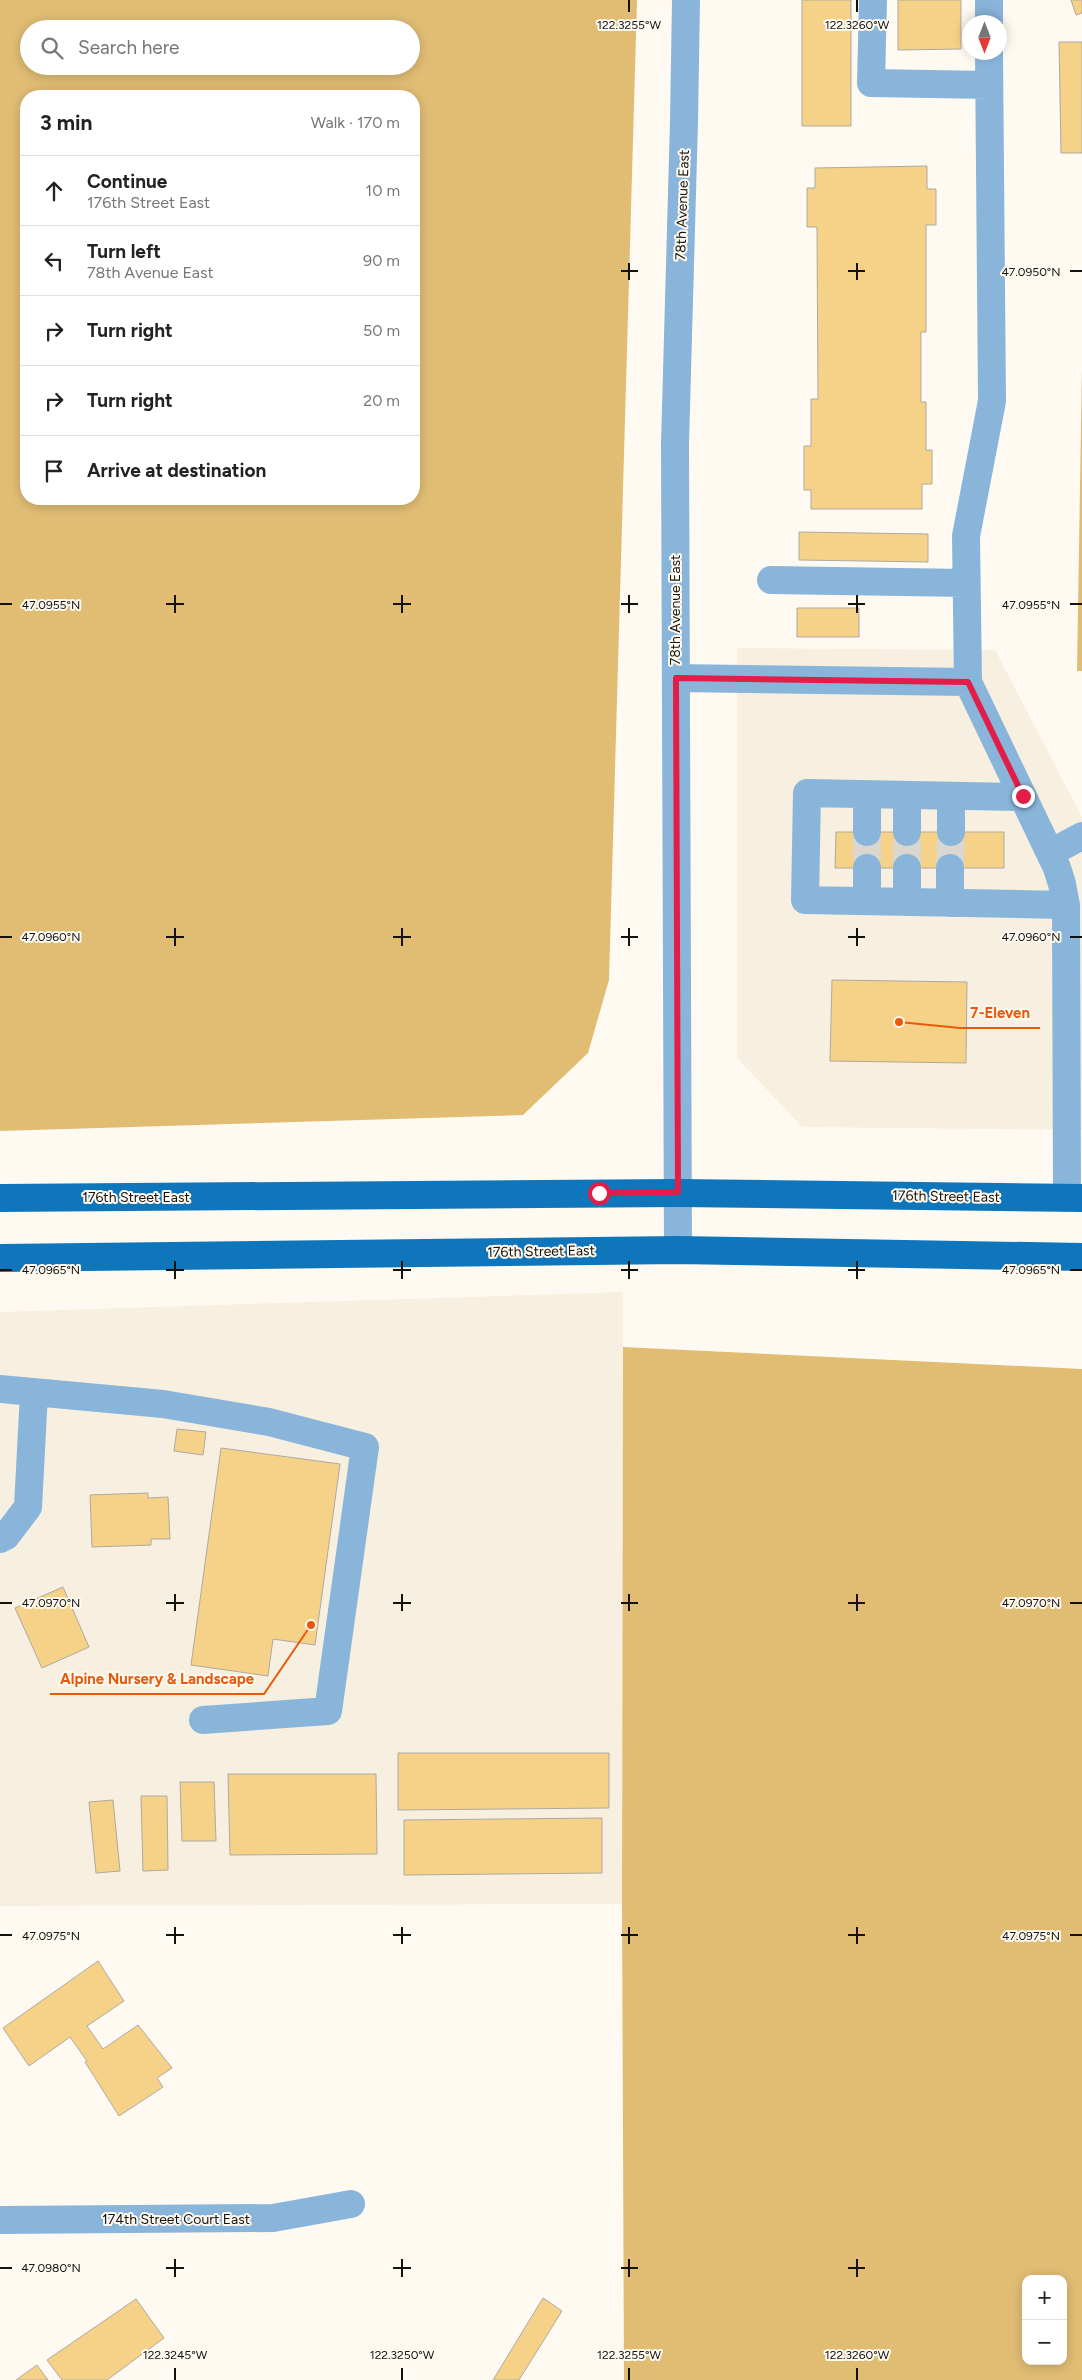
<!DOCTYPE html>
<meta charset="utf-8">
<style>
:root{--surface:#fff;--page:#f6f6f6;--text:#222;--muted:#767676;--line:#e0e0e0}
body{margin:0;font-family:Figtree,sans-serif;background:var(--page);color:var(--text)}
.controls{position:absolute;right:15px;bottom:15px;display:grid;overflow:hidden;border-radius:10px;box-shadow:0 2px 12px #0003}
.controls button{width:45px;height:45px;display:grid;place-items:center;padding:0;border:0;border-bottom:1px solid var(--line);background:var(--surface);color:var(--text);font:25px sans-serif}
.compass{position:absolute;left:962px;top:15px;width:45px;height:45px;border-radius:50%;background:var(--surface);box-shadow:0 2px 12px #0003;rotate:180deg}
.stop{position:absolute;width:15px;height:15px;margin:-11px;border:4px solid #e11d48;border-radius:50%;background:#fff}
.stop.end{background:#e11d48;border-color:#fff;box-shadow:0 1px 5px #0008}
.list{margin:0;padding:0;list-style:none}
h2{display:flex;justify-content:space-between;align-items:center;height:65px;margin:0;padding:0 20px;font-size:21px}
h2 small{font-size:16px;font-weight:400;color:var(--muted)}
.list li{display:grid;grid-template-columns:32px 1fr auto;gap:15px;align-items:center;box-sizing:border-box;height:70px;padding:0 20px;border-top:1px solid var(--line)}
.list b{display:block;font-size:19px;white-space:nowrap}
.list p{margin:0;font-size:16px;white-space:nowrap;color:var(--muted)}
.list em{font-size:16px;font-style:normal;color:var(--muted)}
.icon{flex:none;width:28px;height:28px;fill:none;stroke:currentColor;stroke-width:2;stroke-linecap:round;stroke-linejoin:round}
.map{position:relative;flex:none;width:1082px;height:2380px;overflow:hidden}
.search{position:absolute;background:var(--surface);box-shadow:0 2px 12px #0003;left:20px;top:20px;width:400px;height:55px;display:flex;align-items:center;gap:12px;box-sizing:border-box;padding:0 18px;border-radius:28px;color:var(--muted);font-size:19px}
.panel{position:absolute;background:var(--surface);box-shadow:0 2px 12px #0003;left:20px;top:90px;width:400px;height:415px;border-radius:20px}
.map>svg:first-child{display:block}
.built{fill:#f7efdf}
.forest{fill:#e1bd74;fill-rule:evenodd}
.building{fill:#f6d288;stroke:#aea9a1}
.lines{fill:none;stroke-linecap:round;stroke-linejoin:round}
.minor-tunnel{stroke:#dbd7cf;stroke-width:28;stroke-dasharray:28 14;stroke-linecap:butt}
.minor{stroke:#8ab5db;stroke-width:28}
.major{stroke:#1076bc;stroke-width:28}
.route{stroke:#e11d48;stroke-width:6}
.ticks{fill:none;stroke:#14120f;stroke-width:2}
.labels{text-anchor:middle;stroke-width:4;stroke-linejoin:round;paint-order:stroke}
.street-label{font-size:14px;fill:#14120f;stroke:#fefaf1}
.ticks-label{font-size:12px;text-anchor:middle;fill:#14120f;stroke:#fefaf1;stroke-width:4;stroke-linejoin:round;paint-order:stroke}
.leader{fill:none;stroke:#e8590c;stroke-width:2}
.callout-dot{fill:#e8590c;stroke:#fefaf1;stroke-width:2}
.callout-label{font-size:15px;text-anchor:middle;font-weight:bold;fill:#e8590c;stroke:#fefaf1;stroke-width:4;stroke-linejoin:round;paint-order:stroke}
</style>
<div class="map">
<svg width="1082" height="2380" viewBox="0 0 1082 2380">
<rect width="100%" height="100%" fill="#fefaf1"/>
<path class="built" d="M 737,648 L 995,650 L 1082,817 L 1082,1130 L 802,1127 L 737,1058 Z
M 623,1292 L 622,1904 L 0,1906 L 0,1312 Z"/>
<path class="forest" d="M 0,0 L 637,0 L 609,980 L 588,1053 L 523,1115 L 0,1131 ZM 29,29 L 411,29 L 411,66 L 29,66 ZM 26,96 L 414,96 L 414,499 L 26,499 Z
M 1082,365 L 1082,671 L 1077,671 Z
M 623,1347 L 1082,1369 L 1082,2380 L 624,2380 L 622,1904 ZM 1026,2279 L 1063,2279 L 1063,2361 L 1026,2361 Z"/>
<path class="building" d="M 802,0 L 851,0 L 851,126 L 802,126 Z
M 898,0 L 961,0 L 961,49 L 898,50 Z
M 1071,0 L 1082,0 L 1082,13 L 1076,15 Z
M 1059,42 L 1082,42 L 1082,153 L 1061,153 Z
M 927,166 L 927,189 L 936,189 L 936,225 L 926,225 L 926,332 L 921,332 L 921,402 L 926,402 L 926,450 L 932,450 L 932,484 L 922,484 L 922,509 L 811,509 L 811,490 L 804,490 L 804,446 L 811,446 L 811,399 L 818,399 L 817,227 L 807,227 L 807,188 L 815,188 L 815,168 Z
M 799,532 L 928,534 L 928,562 L 799,560 Z
M 797,608 L 859,608 L 859,637 L 797,637 Z
M 836,832 L 1004,832 L 1004,868 L 835,868 Z
M 832,980 L 967,982 L 966,1063 L 830,1061 Z
M 177,1429 L 206,1432 L 203,1455 L 174,1451 Z
M 221,1448 L 340,1464 L 315,1645 L 273,1639 L 268,1676 L 191,1665 Z
M 148,1493 L 148,1498 L 168,1497 L 170,1539 L 151,1539 L 151,1545 L 92,1547 L 90,1495 Z
M 63,1587 L 89,1647 L 42,1668 L 15,1608 Z
M 398,1753 L 609,1753 L 609,1808 L 398,1810 Z
M 228,1774 L 376,1774 L 377,1854 L 230,1855 Z
M 180,1782 L 214,1782 L 216,1841 L 182,1841 Z
M 141,1796 L 167,1796 L 168,1870 L 143,1871 Z
M 113,1800 L 120,1871 L 96,1873 L 89,1802 Z
M 602,1818 L 602,1873 L 404,1875 L 404,1820 Z
M 98,1961 L 124,2001 L 87,2026 L 103,2049 L 138,2025 L 172,2068 L 157,2078 L 163,2087 L 119,2116 L 85,2062 L 87,2061 L 70,2037 L 29,2066 L 3,2028 Z
M 543,2298 L 562,2311 L 519,2380 L 493,2380 Z
M 136,2299 L 164,2338 L 107,2380 L 62,2380 L 47,2360 Z
M 37,2365 L 48,2380 L 16,2380 Z"/>
<g class="lines">
<path class="minor-tunnel" d="M 867,832 L 867,868
M 907,868 L 907,832
M 950,868 L 951,832"/>
<path class="minor" d="M 873,0 L 871,83 L 989,85
M 989,0 L 989,22
M 989,52 L 992,401 L 966,536 L 968,682 L 1057,868 L 1062,884 L 1066,905 L 1067,1198
M 771,580 L 966,583
M 676,678 L 968,682
M 907,795 L 907,832
M 1023,797 L 807,793 L 805,900 L 1066,905
M 867,832 L 867,795
M 951,832 L 951,796
M 1050,853 L 1082,836
M 867,868 L 867,901
M 907,868 L 907,902
M 950,903 L 950,868
M 678,1250 L 675,444 L 684,121 L 686,0
M 0,1389 L 163,1404 L 269,1422 L 365,1447 L 328,1711 L 203,1720
M 0,1539 L 6,1536 L 28,1507 L 34,1393
M 0,2220 L 273,2218 L 351,2204"/>
<path class="major" d="M 0,1198 L 678,1193 L 1082,1198
M 0,1258 L 678,1250 L 1082,1257"/>
</g>
<g class="lines">
<path class="route" d="M 599,1193 L 678,1192 L 676,678 L 968,682 L 1023,796"/>
</g>
<path class="ticks" d="M 629,0 L 629,12M 857,0 L 857,12M 629,263 L 629,280M 857,263 L 857,280M 621,271 L 638,271M 848,271 L 865,271M 1070,271 L 1082,271M 175,595 L 175,613M 402,595 L 402,613M 629,595 L 629,613M 857,595 L 857,613M 0,604 L 12,604M 166,604 L 184,604M 393,604 L 411,604M 621,604 L 638,604M 848,604 L 865,604M 1070,604 L 1082,604M 175,928 L 175,946M 402,928 L 402,946M 629,928 L 629,946M 857,928 L 857,946M 0,937 L 12,937M 166,937 L 184,937M 393,937 L 411,937M 621,937 L 638,937M 848,937 L 865,937M 1070,937 L 1082,937M 175,1261 L 175,1279M 402,1261 L 402,1279M 629,1261 L 629,1279M 857,1261 L 857,1279M 0,1270 L 12,1270M 166,1270 L 184,1270M 393,1270 L 411,1270M 621,1270 L 638,1270M 848,1270 L 865,1270M 1070,1270 L 1082,1270M 175,1594 L 175,1611M 402,1594 L 402,1611M 629,1594 L 629,1611M 857,1594 L 857,1611M 0,1603 L 12,1603M 166,1603 L 184,1603M 393,1603 L 411,1603M 621,1603 L 638,1603M 848,1603 L 865,1603M 1070,1603 L 1082,1603M 175,1927 L 175,1944M 402,1927 L 402,1944M 629,1927 L 629,1944M 857,1927 L 857,1944M 0,1935 L 12,1935M 166,1935 L 184,1935M 393,1935 L 411,1935M 621,1935 L 638,1935M 848,1935 L 865,1935M 1070,1935 L 1082,1935M 175,2259 L 175,2277M 402,2259 L 402,2277M 629,2259 L 629,2277M 857,2259 L 857,2277M 0,2268 L 12,2268M 166,2268 L 184,2268M 393,2268 L 411,2268M 621,2268 L 638,2268M 848,2268 L 865,2268M 175,2368 L 175,2380M 402,2368 L 402,2380M 629,2368 L 629,2380M 857,2368 L 857,2380"/>
<g class="labels">
<g class="street-label">
<text transform="translate(682 205) rotate(-88)" y="5">78th Avenue East</text>
<text transform="translate(675 610) rotate(-90)" y="5">78th Avenue East</text>
<text transform="translate(946 1196) rotate(1)" y="5">176th Street East</text>
<text x="136" y="1202">176th Street East</text>
<text transform="translate(541 1251) rotate(-1)" y="5">176th Street East</text>
<text x="176" y="2224">174th Street Court East</text>
</g>
</g>
<g class="ticks-label">
<text x="629" y="29">122.3255°W</text>
<text x="857" y="29">122.3260°W</text>
<text x="1031" y="276">47.0950°N</text>
<text x="1031" y="609">47.0955°N</text>
<text x="51" y="609">47.0955°N</text>
<text x="1031" y="941">47.0960°N</text>
<text x="51" y="941">47.0960°N</text>
<text x="51" y="1274">47.0965°N</text>
<text x="1031" y="1274">47.0965°N</text>
<text x="1031" y="1607">47.0970°N</text>
<text x="51" y="1607">47.0970°N</text>
<text x="1031" y="1940">47.0975°N</text>
<text x="51" y="1940">47.0975°N</text>
<text x="51" y="2272">47.0980°N</text>
<text x="175" y="2359">122.3245°W</text>
<text x="402" y="2359">122.3250°W</text>
<text x="629" y="2359">122.3255°W</text>
<text x="857" y="2359">122.3260°W</text>
</g>
<path class="leader" d="M899 1022L960 1028H1040M311 1625L264 1694H50"/>
<g class="callout-dot">
<circle cx="899" cy="1022" r="5"/>
<circle cx="311" cy="1625" r="5"/>
</g>
<g class="callout-label">
<text x="1000" y="1018">7-Eleven</text>
<text x="157" y="1684">Alpine Nursery &amp; Landscape</text>
</g>
</svg>
<div class="controls">
<button>+</button>
<button>−</button>
</div>
<svg class="compass" viewBox="-18 -18 36 36"><path d="M0-13l5 13h-10z" fill="#e53935"/><path d="M0 13l5-13h-10z" fill="#767676"/></svg>
<div class="stop" style="left:599px;top:1193px"></div>
<div class="stop end" style="left:1023px;top:796px"></div>
<div class="search"><svg class="icon" aria-label="search" viewBox="0 0 24 24"><circle cx="10" cy="10" r="6"/><path d="M15 15l6 6"/></svg>Search here</div>
<section class="panel">
<h2>3 min<small>Walk · 170 m</small></h2>
<ul class="list">
<li><svg class="icon" aria-label="ahead" viewBox="0 0 24 24"><path d="M12 20V5M6 11l6-6 6 6"/></svg><div><b>Continue</b><p>176th Street East</p></div><em>10 m</em></li>
<li><svg class="icon" aria-label="left" viewBox="0 0 24 24"><path d="M17 20v-9H6M10 6l-5 5 5 5"/></svg><div><b>Turn left</b><p>78th Avenue East</p></div><em>90 m</em></li>
<li><svg class="icon" aria-label="right" viewBox="0 0 24 24"><path d="M7 20v-9h11M14 6l5 5-5 5"/></svg><div><b>Turn right</b></div><em>50 m</em></li>
<li><svg class="icon" aria-label="right" viewBox="0 0 24 24"><path d="M7 20v-9h11M14 6l5 5-5 5"/></svg><div><b>Turn right</b></div><em>20 m</em></li>
<li><svg class="icon" aria-label="arrive" viewBox="0 0 24 24"><path d="M6 21V4h12l-3 4 3 4H6"/></svg><div><b>Arrive at destination</b></div></li>
</ul>
</section>
</div>
